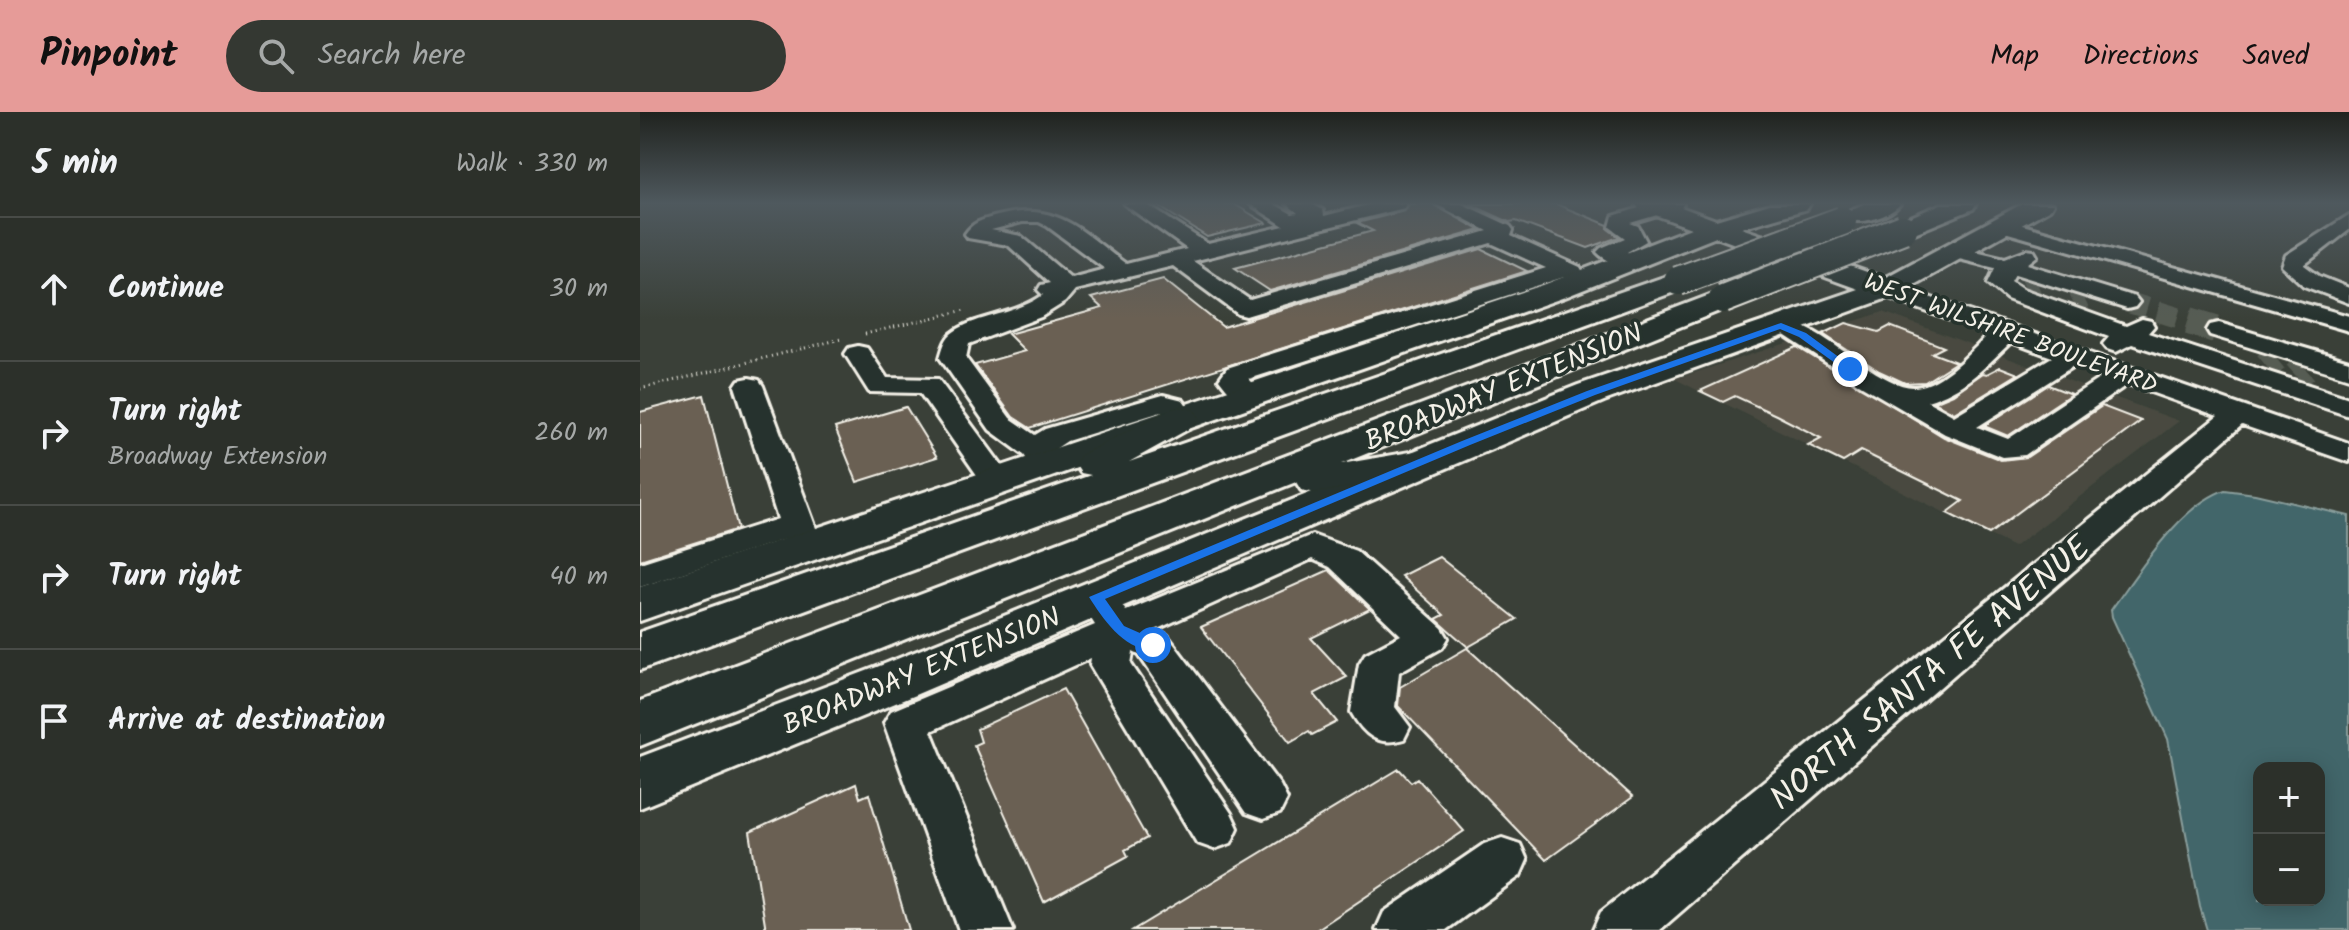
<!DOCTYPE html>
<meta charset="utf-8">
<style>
:root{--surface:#2c302a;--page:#343832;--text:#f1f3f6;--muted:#a6a9a8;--line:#484b47;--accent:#e69b98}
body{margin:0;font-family:Kalam,sans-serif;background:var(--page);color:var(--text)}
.controls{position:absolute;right:24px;bottom:24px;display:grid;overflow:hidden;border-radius:16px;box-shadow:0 4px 20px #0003}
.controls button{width:72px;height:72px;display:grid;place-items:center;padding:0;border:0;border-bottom:2px solid var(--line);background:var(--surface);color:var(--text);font:40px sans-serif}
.stop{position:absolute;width:24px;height:24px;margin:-18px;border:6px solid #1a73e8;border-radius:50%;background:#fff}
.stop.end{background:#1a73e8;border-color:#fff;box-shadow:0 2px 8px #0008}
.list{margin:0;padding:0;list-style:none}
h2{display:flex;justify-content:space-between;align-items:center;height:104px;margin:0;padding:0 32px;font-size:34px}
h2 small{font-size:26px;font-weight:400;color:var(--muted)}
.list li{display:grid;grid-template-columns:52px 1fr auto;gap:24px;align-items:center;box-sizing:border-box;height:144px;padding:0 32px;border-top:2px solid var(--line)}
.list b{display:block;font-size:30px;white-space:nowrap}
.list p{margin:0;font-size:26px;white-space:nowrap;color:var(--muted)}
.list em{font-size:26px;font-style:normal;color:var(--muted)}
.icon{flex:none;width:44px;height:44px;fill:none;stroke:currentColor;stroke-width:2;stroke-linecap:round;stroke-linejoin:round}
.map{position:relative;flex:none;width:1709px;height:818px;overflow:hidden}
header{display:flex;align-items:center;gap:48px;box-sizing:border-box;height:112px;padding:0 40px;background:var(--accent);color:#111}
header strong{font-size:38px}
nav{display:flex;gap:44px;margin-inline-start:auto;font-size:28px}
.search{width:560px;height:72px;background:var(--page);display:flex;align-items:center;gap:20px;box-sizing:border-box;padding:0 28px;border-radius:44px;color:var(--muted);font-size:30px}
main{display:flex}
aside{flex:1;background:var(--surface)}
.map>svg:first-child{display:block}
.built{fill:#484a40}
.water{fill:#43666a;stroke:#8a9e9c;stroke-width:2;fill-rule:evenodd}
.building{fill:#6a6053;stroke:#f4f1e8;stroke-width:2}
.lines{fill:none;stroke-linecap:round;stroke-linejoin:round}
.minor-tunnel-far1{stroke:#565b52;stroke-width:21;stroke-dasharray:21 11;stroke-linecap:butt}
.minor-tunnel{stroke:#565b52;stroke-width:28;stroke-dasharray:28 14;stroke-linecap:butt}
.minor-casing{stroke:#f4f1e8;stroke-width:6}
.major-casing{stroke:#f4f1e8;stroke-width:6}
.highway-casing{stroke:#f4f1e8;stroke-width:6}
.path{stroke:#f4f1e8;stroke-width:3;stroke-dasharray:1 4;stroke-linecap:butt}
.minor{fill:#26332d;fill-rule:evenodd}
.major{fill:#26332d;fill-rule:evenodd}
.highway{fill:#26332d;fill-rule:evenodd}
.highway-bridge-casing{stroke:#f4f1e8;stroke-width:32;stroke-linecap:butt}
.highway-bridge{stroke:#26332d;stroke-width:28}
.route{fill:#1a73e8}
.labels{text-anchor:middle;stroke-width:7;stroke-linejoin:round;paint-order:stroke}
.far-street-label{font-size:24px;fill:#f4f1e8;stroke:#26332d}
.street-label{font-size:28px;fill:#f4f1e8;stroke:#26332d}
.near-street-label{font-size:34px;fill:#f4f1e8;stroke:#26332d}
</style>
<header>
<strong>Pinpoint</strong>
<div class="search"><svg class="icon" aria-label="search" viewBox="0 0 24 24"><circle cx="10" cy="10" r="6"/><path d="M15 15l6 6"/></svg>Search here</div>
<nav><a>Map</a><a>Directions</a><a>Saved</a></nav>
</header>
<main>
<aside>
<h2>5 min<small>Walk · 330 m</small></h2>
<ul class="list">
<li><svg class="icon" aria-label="ahead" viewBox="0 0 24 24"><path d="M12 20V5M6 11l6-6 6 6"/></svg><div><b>Continue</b></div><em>30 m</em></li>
<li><svg class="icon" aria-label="right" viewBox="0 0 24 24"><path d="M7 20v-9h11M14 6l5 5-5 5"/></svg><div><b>Turn right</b><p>Broadway Extension</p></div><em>260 m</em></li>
<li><svg class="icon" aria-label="right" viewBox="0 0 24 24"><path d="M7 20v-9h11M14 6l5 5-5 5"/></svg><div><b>Turn right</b></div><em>40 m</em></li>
<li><svg class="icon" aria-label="arrive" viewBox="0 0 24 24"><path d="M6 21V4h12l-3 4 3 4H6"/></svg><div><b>Arrive at destination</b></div></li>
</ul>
</aside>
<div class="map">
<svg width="1709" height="818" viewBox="0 0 1709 818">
<rect width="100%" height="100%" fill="#3a4038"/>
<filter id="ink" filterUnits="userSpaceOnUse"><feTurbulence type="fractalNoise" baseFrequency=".0125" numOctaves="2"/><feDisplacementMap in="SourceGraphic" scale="16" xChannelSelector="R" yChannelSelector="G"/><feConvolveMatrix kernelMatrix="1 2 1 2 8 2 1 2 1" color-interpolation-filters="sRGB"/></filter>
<g filter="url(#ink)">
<path class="built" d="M 1243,200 L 1539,309 L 1374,435 L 1035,267 Z"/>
<path class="water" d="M 1585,378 L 1615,382 L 1709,404 L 1709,818 L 1567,818 L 1560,795 L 1528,627 L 1472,505 L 1471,498 C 1498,461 1540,393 1585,378 ZM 1619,656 L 1679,656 L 1679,788 L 1619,788 Z"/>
<path class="building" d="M 515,92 L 594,92 L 626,111 L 567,125 Z
M 769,92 L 793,92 L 840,118 L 630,179 L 595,156 L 733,119 L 717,111 L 765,99 Z
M 830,92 L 916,92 L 968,113 L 968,117 L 979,125 L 948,136 L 876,109 L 869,110 Z
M 841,137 L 887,159 L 390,316 L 373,305 L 335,253 L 385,239 L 368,222 L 462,196 L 451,186 L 523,167 L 583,215 Z
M 1206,211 L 1239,220 L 1250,214 L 1304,235 L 1292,241 L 1316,250 L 1285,270 L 1265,271 L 1239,259 L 1183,222 Z
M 1157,235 L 1304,325 L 1361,348 L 1387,345 L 1462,294 L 1501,309 L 1349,422 L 1307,401 L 1323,389 L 1221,339 L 1203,350 L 1168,333 L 1181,326 L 1136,303 L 1095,284 L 1083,290 L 1060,279 Z
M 1360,255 L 1378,262 L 1314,301 L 1294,290 L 1313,282 L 1343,261 L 1347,262 Z
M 1408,273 L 1431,282 L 1368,324 L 1344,314 Z
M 64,283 L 98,417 L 0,448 L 0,300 Z
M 266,295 L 297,345 L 217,370 L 195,316 Z
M 799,445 L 877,507 L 828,535 L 796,507 L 804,503 L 761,464 Z
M 689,458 L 730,497 L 671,526 L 707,565 L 674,582 L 697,610 L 672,623 L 669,619 L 650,630 L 561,515 Z
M 827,536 L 993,685 L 906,748 L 758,594 L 760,575 Z
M 423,577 L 507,726 L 485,738 L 488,744 L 404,790 L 334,633 L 341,630 L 337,617 Z
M 759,657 L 771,670 L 777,666 L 824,719 L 676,818 L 493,818 Z
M 216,672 L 220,686 L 229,682 L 269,818 L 126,818 L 110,720 Z"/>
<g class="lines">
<path class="minor-tunnel-far1" d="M 1386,178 L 1398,173
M 1487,190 L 1556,211
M 1434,193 L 1445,188"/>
<path class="minor-tunnel" d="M 1549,209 L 1579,218
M 1626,254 L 1636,246
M 1656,264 L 1665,256"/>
<defs>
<path id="minor" d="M 484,92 L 506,92 L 568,132 L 644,114 L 610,92 L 634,92 L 652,102 L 658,101 L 647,92 L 672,92 L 683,98 L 684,104 L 732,92 L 766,92 L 764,96 L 553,149 L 610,188 L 848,119 L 796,92 L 822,92 L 870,114 L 873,118 L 871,124 L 940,155 L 943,160 L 940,165 L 924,165 L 609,267 L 624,283 L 620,289 C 601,294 590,282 579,267 L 587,256 L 906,156 L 851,131 L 606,204 L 598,202 L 533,154 L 435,178 L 425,190 L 401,205 L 329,232 L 326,246 L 370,306 L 395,323 L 405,317 L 523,283 L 543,288 L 556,306 L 551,312 C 530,317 534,310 521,300 L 427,329 L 412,339 L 422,352 L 417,359 L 406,361 L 395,359 L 384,343 L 350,318 L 300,246 C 303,236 305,225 315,219 C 338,203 375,203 403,183 L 398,178 L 401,173 L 410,171 L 368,133 L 328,126 L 325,122 C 333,110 342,108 357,104 C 418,88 440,119 486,152 L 547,137 ZM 382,110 L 399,110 L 407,114 L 465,157 L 431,166 L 381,124 L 351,118 Z
M 1012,92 L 1043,92 L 1041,96 L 990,111 L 998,114 L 1006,129 L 987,140 L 1001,149 L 998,154 C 985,157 966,150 957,140 L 961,136 L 985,126 L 970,115 L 973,104 Z
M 1709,103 L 1709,118 L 1664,153 L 1679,164 L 1709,176 L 1709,191 L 1664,174 L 1642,154 L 1646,143 Z
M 1361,107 L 1709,204 L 1709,219 L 1354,117 L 1351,113 L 1354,109 Z
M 1314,134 L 1365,146 L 1386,138 L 1394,139 L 1397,144 L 1387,152 L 1495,185 L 1499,190 L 1495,195 L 1487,197 L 1375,162 L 1371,169 L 1383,177 L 1486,214 L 1502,207 L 1511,209 L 1514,214 L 1508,221 L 1709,286 L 1709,304 L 1492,232 L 1476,240 L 1467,237 L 1463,232 L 1469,225 L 1367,187 L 1348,171 L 1355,156 L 1307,144 L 1303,140 Z
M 1246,170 L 1709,331 L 1709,350 L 1602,313 L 1020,818 L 953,818 L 961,800 L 1578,304 L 1488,272 L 1385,343 L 1362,345 L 1305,322 L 1222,274 L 1129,213 L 1132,208 C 1148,204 1159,212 1172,219 C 1198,232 1248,277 1275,275 C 1303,273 1330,240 1349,222 L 1238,182 L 1235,177 L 1238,172 ZM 1371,230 L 1412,245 L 1314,304 L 1287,289 C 1323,279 1345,255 1371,230 ZM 1435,253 L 1465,263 L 1368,327 L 1337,315 Z
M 1579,211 L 1709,249 L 1709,266 L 1570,223 L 1567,218 L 1570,213 Z
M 218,234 L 227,236 L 247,266 L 298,267 L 373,369 L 368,376 L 357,379 L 346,376 L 280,281 L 229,280 L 205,242 L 209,236 Z
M 109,266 L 119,268 L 123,274 L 183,435 L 177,443 L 165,446 L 153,443 L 145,427 L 0,475 L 0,451 L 138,407 L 95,274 L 99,268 Z
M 672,423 L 716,439 L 802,516 L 808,526 L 802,536 L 759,560 L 755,595 L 770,615 L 764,627 C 738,635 724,623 711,600 L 719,552 L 725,542 L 761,523 L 690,455 L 672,447 L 515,518 L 527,523 L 640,673 L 647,687 L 640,701 L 623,707 L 606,701 L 499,543 L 493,540 L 491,552 L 591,701 L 598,716 L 591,731 L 574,737 L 557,731 L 450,553 L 451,546 L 291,619 L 373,818 L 319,818 L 244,611 L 251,599 L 455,513 L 437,485 L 443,476 C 467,469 473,481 486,499 Z
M 862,726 L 880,732 L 887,748 L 880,764 L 806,818 L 736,818 L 744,800 L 844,732 Z"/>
<path id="major" d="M 996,92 L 1033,92 L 1076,108 L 1130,92 L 1170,92 L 1167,97 L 1101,116 L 1244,166 L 1382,92 L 1413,92 L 1410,97 L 1256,183 L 964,289 L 275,583 L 0,696 L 0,645 L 237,555 L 938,273 L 1218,177 L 1076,125 L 925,185 L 0,509 L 0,475 L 903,173 L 1051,116 L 999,97 Z"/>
<path id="highway" d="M 1224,92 L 1260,92 C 1250,104 1225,112 1210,108 L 1206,103 L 1210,98 Z
M 1301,92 L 1336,92 L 1333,97 L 1272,122 L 1254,122 L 1250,117 L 1254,112 Z
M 1038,160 L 1048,163 L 1053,169 L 1048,175 L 0,558 L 0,520 L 451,363 L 441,361 L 435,352 L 441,343 L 528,298 L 541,295 L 554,298 L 560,306 L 554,314 L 489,350 Z
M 1083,178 L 1094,181 L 1098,187 L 1094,193 L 701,352 L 776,339 L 790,342 L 796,351 L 790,360 L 676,381 L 661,378 L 656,370 L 0,634 L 0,589 Z"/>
</defs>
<use href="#minor" class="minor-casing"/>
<use href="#major" class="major-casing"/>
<use href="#highway" class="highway-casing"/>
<path class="path" d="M 225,222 L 325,198
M 0,277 L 201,227"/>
<use href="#minor" class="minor"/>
<use href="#major" class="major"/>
<use href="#highway" class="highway"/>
<defs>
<path id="highway-bridge" d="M 1038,169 L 1202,109
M 1083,187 L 1263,117"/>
</defs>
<use href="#highway-bridge" class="highway-bridge-casing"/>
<use href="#highway-bridge" class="highway-bridge"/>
</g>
</g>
<linearGradient id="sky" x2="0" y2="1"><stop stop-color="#20231f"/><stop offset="0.44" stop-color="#4f595e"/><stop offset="1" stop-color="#4f595e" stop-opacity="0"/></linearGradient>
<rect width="1709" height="207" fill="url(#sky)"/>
<path class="route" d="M 1141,211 L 1166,221 L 1215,257 L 1206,259 L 1159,225 L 1140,217 L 955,283 L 830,333 L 465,487 L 484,514 L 518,529 L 518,537 C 487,543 463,507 449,485 L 822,329 L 947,279 Z"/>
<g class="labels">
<g class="far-street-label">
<text transform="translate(1371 221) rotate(20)" y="8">WEST WILSHIRE BOULEVARD</text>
</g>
<g class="street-label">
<text transform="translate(863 274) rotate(-22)" y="10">BROADWAY EXTENSION</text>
<text transform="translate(281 558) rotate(-22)" y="10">BROADWAY EXTENSION</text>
</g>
<g class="near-street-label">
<text transform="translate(1289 560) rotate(-40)" y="12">NORTH SANTA FE AVENUE</text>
</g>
</g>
</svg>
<div class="controls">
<button>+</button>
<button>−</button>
</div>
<div class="stop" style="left:513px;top:533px"></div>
<div class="stop end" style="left:1210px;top:257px"></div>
</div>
</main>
